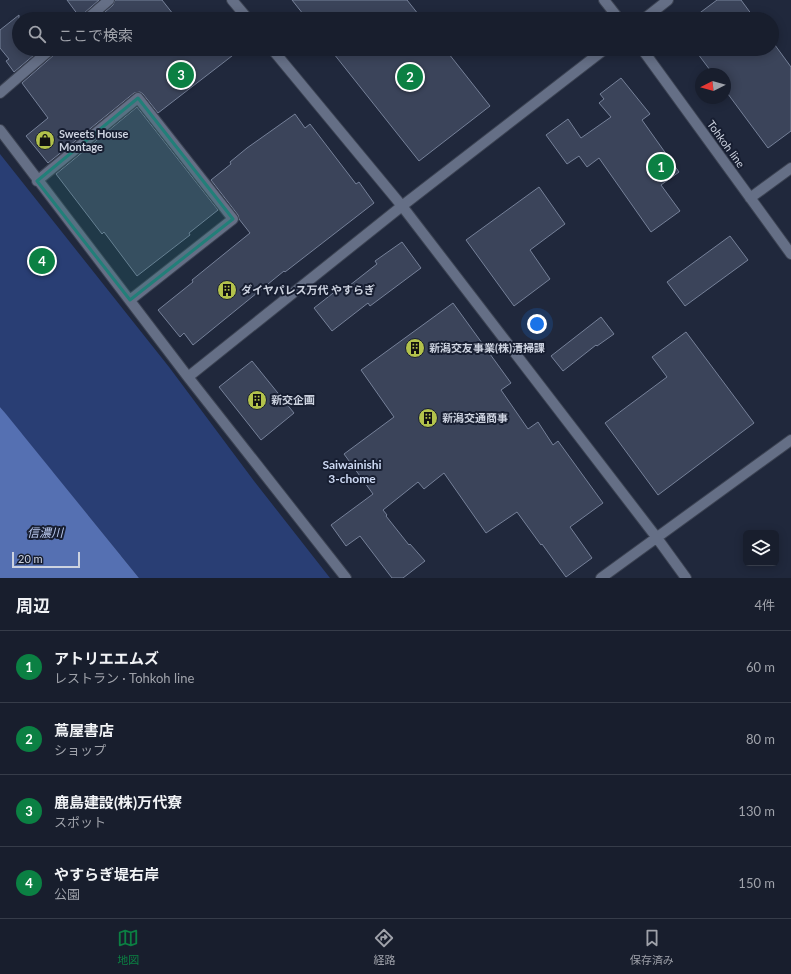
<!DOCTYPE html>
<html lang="ja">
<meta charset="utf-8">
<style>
:root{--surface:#181e2d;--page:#252b39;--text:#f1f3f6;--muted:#9fa2aa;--line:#363c49;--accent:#0b8043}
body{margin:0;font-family:Lato,"Noto Sans JP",sans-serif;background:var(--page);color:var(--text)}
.controls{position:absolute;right:12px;bottom:12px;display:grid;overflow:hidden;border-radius:6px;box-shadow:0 2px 10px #0003}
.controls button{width:36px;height:36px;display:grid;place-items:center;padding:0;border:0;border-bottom:1px solid var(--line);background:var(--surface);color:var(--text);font:20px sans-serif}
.compass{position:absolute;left:695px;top:68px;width:36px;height:36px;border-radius:50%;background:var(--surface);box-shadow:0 2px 10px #0003;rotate:264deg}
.scale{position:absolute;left:12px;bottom:10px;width:68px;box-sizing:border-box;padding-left:4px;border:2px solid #cdd3e0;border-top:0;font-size:11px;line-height:14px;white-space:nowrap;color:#cdd3e0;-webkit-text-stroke:3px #171e31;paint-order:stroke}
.you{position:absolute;left:537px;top:324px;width:14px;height:14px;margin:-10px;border:3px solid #fff;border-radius:50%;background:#1a73e8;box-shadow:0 0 0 6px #1a73e833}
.badge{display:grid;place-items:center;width:26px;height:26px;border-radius:50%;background:var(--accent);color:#fff;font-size:13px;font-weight:700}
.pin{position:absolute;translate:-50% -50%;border:2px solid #fff;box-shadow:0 1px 4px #0006}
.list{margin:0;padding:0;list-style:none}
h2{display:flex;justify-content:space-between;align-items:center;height:52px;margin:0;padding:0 16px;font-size:17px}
h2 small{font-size:13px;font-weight:400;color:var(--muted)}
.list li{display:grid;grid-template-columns:26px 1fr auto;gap:12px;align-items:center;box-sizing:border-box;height:72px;padding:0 16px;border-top:1px solid var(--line)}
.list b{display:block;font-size:15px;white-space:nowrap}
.list p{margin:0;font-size:13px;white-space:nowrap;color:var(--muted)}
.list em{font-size:13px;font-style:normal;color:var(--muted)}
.icon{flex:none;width:22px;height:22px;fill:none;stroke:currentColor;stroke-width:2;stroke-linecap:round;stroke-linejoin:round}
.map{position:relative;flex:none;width:791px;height:578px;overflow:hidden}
.search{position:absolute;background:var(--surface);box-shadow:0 2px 10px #0003;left:12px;right:12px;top:12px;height:44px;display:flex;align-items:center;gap:10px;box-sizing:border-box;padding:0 14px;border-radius:22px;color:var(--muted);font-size:15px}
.sheet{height:340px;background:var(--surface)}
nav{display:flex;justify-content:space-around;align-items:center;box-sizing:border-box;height:56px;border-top:1px solid var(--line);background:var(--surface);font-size:11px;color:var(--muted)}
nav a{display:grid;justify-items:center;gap:2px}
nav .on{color:var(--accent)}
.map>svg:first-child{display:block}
.green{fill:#293e74}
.water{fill:#5570b2}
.building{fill:#3b445a;stroke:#768199}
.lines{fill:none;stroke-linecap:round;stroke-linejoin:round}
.minor-casing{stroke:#3c4353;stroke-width:12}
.minor{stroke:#656f86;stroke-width:10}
.marked{fill:#227f79;fill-opacity:0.2;stroke:#227f79;stroke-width:3;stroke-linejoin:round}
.labels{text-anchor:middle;stroke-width:4;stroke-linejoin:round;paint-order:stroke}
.poi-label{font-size:11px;font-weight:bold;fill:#cdd3e0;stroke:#171e31;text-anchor:start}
.street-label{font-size:11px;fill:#cdd3e0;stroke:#171e31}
.neighbourhood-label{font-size:12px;font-weight:bold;fill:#cdd9f3;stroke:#171e31}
.water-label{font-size:12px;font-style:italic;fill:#bacaef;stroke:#171e31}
</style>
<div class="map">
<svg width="791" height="578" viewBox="0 0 791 578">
<rect width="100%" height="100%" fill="#20283c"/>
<path class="green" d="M 0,154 L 169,367 L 254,481 L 330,578 L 139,578 L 0,407 Z"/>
<path class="water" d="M 0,407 L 6,414 L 139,578 L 0,578 Z"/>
<path class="building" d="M 67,0 L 99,0 L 83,14 L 81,19 Z
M 115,0 L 162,0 L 177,19 L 97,19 L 113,5 Z
M 292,0 L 407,0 L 422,19 L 307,19 Z
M 717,0 L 741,0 L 755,19 L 701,19 L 697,15 Z
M 19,15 L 19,49 L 41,49 L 14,72 L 6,61 L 9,59 L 0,48 L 0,30 Z
M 772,41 L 791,67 L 791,131 L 768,148 L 725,90 L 725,74 L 713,74 L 698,54 L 705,49 L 772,49 Z
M 57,49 L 241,49 L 158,113 L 143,94 L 140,92 L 134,93 L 48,163 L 26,136 L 48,118 L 22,83 L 55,54 Z
M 330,49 L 445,49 L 490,106 L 419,161 Z
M 621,78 L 650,114 L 642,120 L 679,172 L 661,185 L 680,211 L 651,232 L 599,158 L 587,167 L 579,156 L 567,164 L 546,135 L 568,119 L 581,138 L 611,117 L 599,103 L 604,99 L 600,94 Z
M 137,107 L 218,210 L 189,233 L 190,235 L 137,276 L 104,232 L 102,234 L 56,174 Z
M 295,114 L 305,128 L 310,124 L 356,184 L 359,182 L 374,203 L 285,272 L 284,271 L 193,345 L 184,333 L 180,337 L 158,310 L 193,282 L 192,280 L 250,233 L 239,219 L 238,215 L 211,180 L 231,164 L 230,162 L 247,148 Z
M 539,187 L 565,224 L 530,250 L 550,279 L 514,306 L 466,240 Z
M 730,236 L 748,260 L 685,306 L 667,282 Z
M 402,242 L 421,268 L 370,306 L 368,303 L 332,331 L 314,308 L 342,286 L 345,289 L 377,264 L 375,261 Z
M 453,303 L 511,383 L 501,390 L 528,429 L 538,422 L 553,445 L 558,441 L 603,503 L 570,527 L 592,558 L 566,577 L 542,544 L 541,545 L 517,512 L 486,533 L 444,473 L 424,489 L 418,482 L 383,510 L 387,515 L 386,516 L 409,545 L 410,544 L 425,561 L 403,578 L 392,578 L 360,536 L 346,546 L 331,525 L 373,494 L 344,454 L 394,417 L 361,370 Z
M 601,317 L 614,334 L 597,346 L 596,345 L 563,371 L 551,356 Z
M 686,332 L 754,423 L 658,495 L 605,423 L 667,377 L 652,357 Z
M 252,361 L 294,413 L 261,440 L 219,387 Z"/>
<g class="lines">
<defs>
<path id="minor" d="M 232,0 L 248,19
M 604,0 L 619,19
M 87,19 L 109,0
M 644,19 L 668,0
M 272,49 L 402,206 L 657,538 L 686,578
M 642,49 L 791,254
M 0,93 L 51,49
M 0,130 L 188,377 L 346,578
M 37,181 L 138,98 L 233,219 L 130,300
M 750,198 L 791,168
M 188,377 L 402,206 L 605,49
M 601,578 L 791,440"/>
</defs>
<use href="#minor" class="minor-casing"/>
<use href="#minor" class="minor"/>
</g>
<path class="marked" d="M 138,98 L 233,219 L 130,300 L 37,181 Z"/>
<defs>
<symbol id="shop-disc" viewBox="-11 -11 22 22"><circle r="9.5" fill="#b3c24b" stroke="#171e31"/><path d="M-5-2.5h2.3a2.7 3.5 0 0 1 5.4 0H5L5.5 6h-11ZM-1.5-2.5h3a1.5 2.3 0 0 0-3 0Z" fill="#111"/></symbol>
<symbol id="building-disc" viewBox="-11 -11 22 22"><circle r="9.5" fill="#b3c24b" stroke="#171e31"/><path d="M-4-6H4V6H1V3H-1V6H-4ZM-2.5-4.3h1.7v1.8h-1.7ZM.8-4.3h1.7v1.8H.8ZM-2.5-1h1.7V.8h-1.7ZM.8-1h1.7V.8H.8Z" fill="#111"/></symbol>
</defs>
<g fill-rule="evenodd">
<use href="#shop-disc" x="34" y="129" width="22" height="22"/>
<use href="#building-disc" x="216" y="279" width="22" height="22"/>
<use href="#building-disc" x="404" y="337" width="22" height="22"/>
<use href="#building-disc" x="246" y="389" width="22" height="22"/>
<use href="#building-disc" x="417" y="407" width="22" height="22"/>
</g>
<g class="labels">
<g class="poi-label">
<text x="59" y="138">Sweets House<tspan x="59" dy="13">Montage</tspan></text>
<text x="241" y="294">ダイヤパレス万代 やすらぎ</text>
<text x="429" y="352">新潟交友事業(株)清掃課</text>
<text x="271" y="404">新交企画</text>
<text x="442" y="422">新潟交通商事</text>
</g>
<g class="street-label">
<text transform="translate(726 144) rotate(54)" y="4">Tohkoh line</text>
</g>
<g class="neighbourhood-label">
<text x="352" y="469">Saiwainishi<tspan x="352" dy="14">3-chome</tspan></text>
</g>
<g class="water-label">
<text x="45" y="537">信濃川</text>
</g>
</g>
</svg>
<div class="controls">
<button><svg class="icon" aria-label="layers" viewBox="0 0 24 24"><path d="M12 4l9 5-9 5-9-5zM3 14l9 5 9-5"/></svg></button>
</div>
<svg class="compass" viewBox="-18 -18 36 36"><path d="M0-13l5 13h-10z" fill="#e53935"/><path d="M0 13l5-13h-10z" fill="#9fa2aa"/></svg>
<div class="scale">20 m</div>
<div class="you"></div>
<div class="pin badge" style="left:661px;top:167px">1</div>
<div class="pin badge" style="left:410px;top:77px">2</div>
<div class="pin badge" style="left:181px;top:75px">3</div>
<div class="pin badge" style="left:42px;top:261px">4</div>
<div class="search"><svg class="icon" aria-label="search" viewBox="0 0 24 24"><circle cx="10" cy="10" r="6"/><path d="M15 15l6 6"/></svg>ここで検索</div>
</div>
<section class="sheet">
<h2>周辺<small>4件</small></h2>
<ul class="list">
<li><span class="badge">1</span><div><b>アトリエエムズ</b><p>レストラン · Tohkoh line</p></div><em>60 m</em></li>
<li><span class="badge">2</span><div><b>蔦屋書店</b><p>ショップ</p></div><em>80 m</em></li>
<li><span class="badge">3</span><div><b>鹿島建設(株)万代寮</b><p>スポット</p></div><em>130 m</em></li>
<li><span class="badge">4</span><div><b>やすらぎ堤右岸</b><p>公園</p></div><em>150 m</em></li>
</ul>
</section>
<nav>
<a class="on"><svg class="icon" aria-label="map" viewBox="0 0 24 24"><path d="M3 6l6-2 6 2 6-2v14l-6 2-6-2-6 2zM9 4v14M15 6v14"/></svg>地図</a>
<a><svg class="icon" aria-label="directions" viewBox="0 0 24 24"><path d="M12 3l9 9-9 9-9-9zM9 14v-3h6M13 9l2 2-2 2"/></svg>経路</a>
<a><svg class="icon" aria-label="saved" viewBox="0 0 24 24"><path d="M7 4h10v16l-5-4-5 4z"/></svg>保存済み</a>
</nav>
